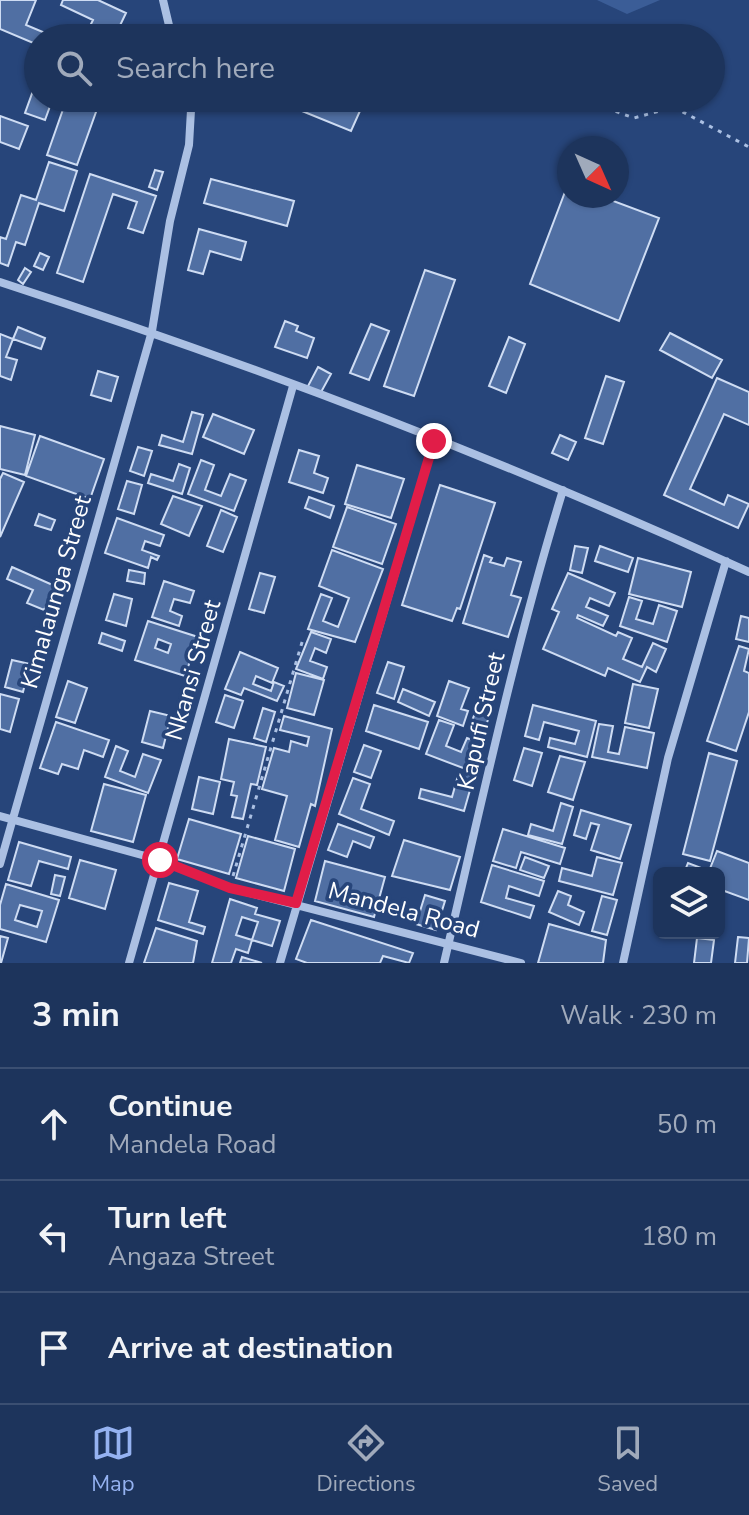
<!DOCTYPE html>
<meta charset="utf-8">
<style>
:root{--surface:#1d345c;--page:#2a3f65;--text:#f1f3f6;--muted:#a0aabb;--line:#3b4f72;--accent:#95b2f1}
body{margin:0;font-family:"Nunito Sans",sans-serif;background:var(--page);color:var(--text)}
.controls{position:absolute;right:24px;bottom:24px;display:grid;overflow:hidden;border-radius:12px;box-shadow:0 2px 6px #0004}
.controls button{width:72px;height:72px;display:grid;place-items:center;padding:0;border:0;border-bottom:2px solid var(--line);background:var(--surface);color:var(--text);font:40px sans-serif}
.compass{position:absolute;left:557px;top:136px;width:72px;height:72px;border-radius:50%;background:var(--surface);box-shadow:0 2px 6px #0004;rotate:135deg}
.stop{position:absolute;width:24px;height:24px;margin:-18px;border:6px solid #e11d48;border-radius:50%;background:#fff}
.stop.end{background:#e11d48;border-color:#fff;box-shadow:0 2px 8px #0008}
.list{margin:0;padding:0;list-style:none}
h2{display:flex;justify-content:space-between;align-items:center;height:104px;margin:0;padding:0 32px;font-size:34px}
h2 small{font-size:26px;font-weight:400;color:var(--muted)}
.list li{display:grid;grid-template-columns:52px 1fr auto;gap:24px;align-items:center;box-sizing:border-box;height:112px;padding:0 32px;border-top:2px solid var(--line)}
.list b{display:block;font-size:30px;white-space:nowrap}
.list p{margin:0;font-size:26px;white-space:nowrap;color:var(--muted)}
.list em{font-size:26px;font-style:normal;color:var(--muted)}
.icon{flex:none;width:44px;height:44px;fill:none;stroke:currentColor;stroke-width:2;stroke-linecap:round;stroke-linejoin:round}
.map{position:relative;flex:none;width:749px;height:963px;overflow:hidden}
.search{position:absolute;background:var(--surface);box-shadow:0 2px 6px #0004;left:24px;right:24px;top:24px;height:88px;display:flex;align-items:center;gap:20px;box-sizing:border-box;padding:0 28px;border-radius:44px;color:var(--muted);font-size:30px}
.sheet{height:440px;background:var(--surface)}
nav{display:flex;justify-content:space-around;align-items:center;box-sizing:border-box;height:112px;border-top:2px solid var(--line);background:var(--surface);font-size:22px;color:var(--muted)}
nav a{display:grid;justify-items:center;gap:4px}
nav .on{color:var(--accent)}
.map>svg:first-child{display:block}
.green{fill:#3b5d97}
.building{fill:#506fa3;stroke:#cedcf3;stroke-width:2;fill-rule:evenodd}
.lines{fill:none;stroke-linecap:round;stroke-linejoin:round}
.path{stroke:#abc0e3;stroke-width:3;stroke-dasharray:4 6;stroke-linecap:butt}
.minor{stroke:#abc0e3;stroke-width:8}
.route{stroke:#e11d48;stroke-width:10}
.labels{text-anchor:middle;stroke-width:7;stroke-linejoin:round;paint-order:stroke}
.street-label{font-size:24px;fill:#fff;stroke:#27457a}
</style>
<div class="map">
<svg width="749" height="963" viewBox="0 0 749 963">
<rect width="100%" height="100%" fill="#27457a"/>
<path class="green" d="M 597,0 L 660,0 L 627,14 Z"/>
<path class="building" d="M 0,0 L 36,0 L 26,25 L 57,38 L 38,38 L 38,45 L 0,29 Z
M 63,0 L 98,0 L 126,13 L 114,38 L 84,38 L 93,20 L 61,5 Z
M 38,77 L 38,98 L 53,98 L 45,120 L 25,113 Z
M 67,98 L 101,98 L 77,165 L 47,155 Z
M 270,98 L 355,98 L 364,102 L 351,131 Z
M 0,116 L 28,126 L 19,149 L 0,142 Z
M 49,162 L 77,171 L 64,211 L 39,203 L 25,245 L 16,242 L 8,266 L 0,263 L 0,237 L 6,239 L 21,195 L 36,200 Z
M 155,170 L 163,172 L 157,190 L 149,187 Z
M 90,174 L 156,196 L 143,233 L 128,228 L 137,202 L 113,194 L 83,282 L 57,273 Z
M 211,179 L 294,201 L 287,226 L 204,203 Z
M 568,184 L 569,196 L 600,196 L 659,218 L 619,321 L 530,284 Z
M 199,229 L 246,242 L 241,260 L 210,251 L 203,274 L 188,270 Z
M 40,253 L 49,257 L 43,270 L 34,266 Z
M 25,268 L 31,272 L 23,284 L 18,280 Z
M 425,270 L 455,280 L 414,396 L 384,386 Z
M 285,321 L 298,326 L 296,331 L 314,338 L 307,358 L 275,347 Z
M 371,324 L 389,331 L 369,380 L 350,373 Z
M 18,327 L 45,338 L 41,349 L 13,339 Z
M 670,333 L 722,360 L 712,378 L 660,350 Z
M 0,334 L 13,339 L 6,357 L 17,360 L 11,380 L 0,376 Z
M 509,337 L 525,344 L 506,393 L 489,386 Z
M 318,367 L 331,374 L 320,394 L 307,388 Z
M 98,371 L 118,377 L 111,401 L 91,395 Z
M 606,376 L 624,382 L 603,444 L 585,438 Z
M 717,378 L 749,392 L 749,425 L 724,414 L 690,489 L 724,505 L 728,495 L 749,504 L 738,528 L 664,495 Z
M 192,412 L 203,415 L 192,454 L 159,445 L 162,435 L 183,442 Z
M 213,414 L 254,430 L 244,454 L 203,437 Z
M 0,426 L 35,435 L 25,475 L 0,469 Z
M 560,435 L 576,442 L 568,460 L 552,453 Z
M 40,436 L 104,459 L 90,499 L 26,476 Z
M 138,447 L 152,451 L 144,476 L 130,471 Z
M 299,450 L 319,456 L 314,473 L 328,478 L 323,493 L 289,482 Z
M 201,460 L 214,465 L 205,490 L 221,496 L 230,474 L 246,480 L 234,511 L 188,494 Z
M 179,464 L 190,468 L 182,494 L 148,483 L 151,474 L 173,481 Z
M 357,465 L 404,479 L 391,518 L 345,504 Z
M 3,473 L 24,482 L 0,537 L 0,479 Z
M 127,481 L 142,485 L 134,514 L 118,509 Z
M 440,485 L 495,503 L 460,609 L 457,608 L 452,621 L 402,605 Z
M 173,496 L 202,506 L 189,536 L 161,524 Z
M 309,497 L 334,506 L 330,518 L 305,508 Z
M 347,507 L 396,524 L 382,564 L 333,547 Z
M 221,510 L 237,517 L 223,552 L 207,546 Z
M 39,514 L 55,520 L 51,530 L 35,525 Z
M 117,518 L 164,535 L 160,546 L 145,541 L 142,550 L 159,556 L 157,560 L 151,557 L 148,568 L 105,553 Z
M 575,546 L 588,548 L 582,573 L 570,570 Z
M 600,546 L 633,558 L 628,572 L 595,561 Z
M 332,550 L 383,569 L 355,642 L 308,629 L 321,594 L 332,598 L 323,621 L 338,627 L 349,598 L 319,586 Z
M 484,555 L 492,558 L 490,562 L 504,566 L 507,558 L 521,562 L 511,595 L 521,598 L 508,637 L 463,623 Z
M 638,558 L 691,572 L 682,607 L 629,594 Z
M 12,567 L 55,586 L 44,610 L 27,603 L 33,590 L 7,579 Z
M 129,570 L 145,573 L 144,584 L 127,581 Z
M 260,573 L 275,577 L 264,613 L 249,609 Z
M 568,573 L 615,593 L 609,606 L 590,598 L 586,607 L 608,616 L 603,626 L 578,615 L 577,618 L 616,636 L 618,632 L 632,638 L 623,659 L 642,667 L 653,643 L 666,649 L 656,672 L 647,667 L 640,682 L 608,668 L 605,676 L 543,649 L 559,612 L 552,609 Z
M 164,581 L 194,591 L 190,603 L 174,599 L 170,611 L 182,616 L 179,626 L 152,617 Z
M 114,594 L 132,599 L 126,626 L 106,620 Z
M 629,597 L 642,601 L 636,619 L 653,624 L 659,605 L 677,611 L 667,642 L 620,626 Z
M 741,616 L 749,618 L 749,642 L 736,639 Z
M 148,621 L 198,637 L 185,676 L 135,660 ZM 158,639 L 171,644 L 168,653 L 155,648 Z
M 311,632 L 331,639 L 326,653 L 315,648 L 310,661 L 327,667 L 323,679 L 296,669 Z
M 102,633 L 125,641 L 122,651 L 99,643 Z
M 739,646 L 749,649 L 744,671 L 749,673 L 749,712 L 736,751 L 707,741 Z
M 240,652 L 278,668 L 272,683 L 256,676 L 253,684 L 271,691 L 274,682 L 284,686 L 277,701 L 244,688 L 241,695 L 225,689 Z
M 12,660 L 30,664 L 23,692 L 5,687 Z
M 388,662 L 404,667 L 394,699 L 377,693 Z
M 296,673 L 324,680 L 314,715 L 287,708 Z
M 68,681 L 87,688 L 75,723 L 56,717 Z
M 449,681 L 469,688 L 461,709 L 468,711 L 463,726 L 437,716 Z
M 633,684 L 658,689 L 649,728 L 625,723 Z
M 403,689 L 435,702 L 429,716 L 398,702 Z
M 0,694 L 19,699 L 10,732 L 0,729 Z
M 225,695 L 243,701 L 234,728 L 216,722 Z
M 480,699 L 493,704 L 485,729 L 471,724 Z
M 374,705 L 428,722 L 419,749 L 366,731 Z
M 533,705 L 596,721 L 587,757 L 548,747 L 550,738 L 575,744 L 579,731 L 544,722 L 539,740 L 525,736 Z
M 263,708 L 275,712 L 266,742 L 254,738 Z
M 150,711 L 171,716 L 163,748 L 142,742 Z
M 284,716 L 332,729 L 315,806 L 311,804 L 299,847 L 275,840 L 287,796 L 262,789 L 274,748 L 289,752 L 291,741 L 307,746 L 309,737 L 280,730 Z
M 439,720 L 454,725 L 446,746 L 461,752 L 467,738 L 481,743 L 471,771 L 426,754 Z
M 56,722 L 109,740 L 103,757 L 84,750 L 78,769 L 62,764 L 58,774 L 40,768 Z
M 599,724 L 613,726 L 608,752 L 619,754 L 625,727 L 654,733 L 647,768 L 592,757 Z
M 229,739 L 266,747 L 257,785 L 251,784 L 243,819 L 232,817 L 237,796 L 231,795 L 234,782 L 221,779 Z
M 364,745 L 381,751 L 371,778 L 354,772 Z
M 116,746 L 128,751 L 120,771 L 135,777 L 143,754 L 161,760 L 148,793 L 105,777 Z
M 524,748 L 542,753 L 532,786 L 514,780 Z
M 709,753 L 737,761 L 710,861 L 683,854 Z
M 560,756 L 585,762 L 573,800 L 548,792 Z
M 459,772 L 474,776 L 464,811 L 419,798 L 421,789 L 452,797 Z
M 199,777 L 220,782 L 213,814 L 192,809 Z
M 353,778 L 370,784 L 361,809 L 394,821 L 389,835 L 339,814 Z
M 104,784 L 146,795 L 133,842 L 91,831 Z
M 561,803 L 573,807 L 562,844 L 528,835 L 531,824 L 553,831 Z
M 581,810 L 631,825 L 620,859 L 591,850 L 599,825 L 591,823 L 586,839 L 574,835 Z
M 189,819 L 241,834 L 229,874 L 177,859 Z
M 338,824 L 374,837 L 370,848 L 353,841 L 347,857 L 328,850 Z
M 503,829 L 565,848 L 560,864 L 521,852 L 516,868 L 493,861 Z
M 248,836 L 295,849 L 284,891 L 236,878 Z
M 404,840 L 460,857 L 450,890 L 392,876 Z
M 19,842 L 71,857 L 68,869 L 39,861 L 31,886 L 8,880 Z
M 717,851 L 749,863 L 749,900 L 719,889 L 719,873 L 684,873 L 688,863 L 709,871 Z
M 525,857 L 549,866 L 544,878 L 520,870 Z
M 597,857 L 622,863 L 613,895 L 559,881 L 562,868 L 592,876 Z
M 80,860 L 116,870 L 105,909 L 69,898 Z
M 325,861 L 385,877 L 374,917 L 315,901 Z
M 492,865 L 544,881 L 539,896 L 509,886 L 506,898 L 534,906 L 530,918 L 481,902 Z
M 55,875 L 65,877 L 60,896 L 51,894 Z
M 169,883 L 198,891 L 189,922 L 205,927 L 203,934 L 158,920 Z
M 6,884 L 59,900 L 46,942 L 0,929 L 0,905 ZM 20,905 L 42,911 L 37,927 L 15,920 Z
M 558,891 L 571,896 L 568,905 L 584,912 L 579,925 L 549,912 Z
M 425,895 L 445,901 L 436,930 L 416,924 Z
M 602,896 L 617,900 L 607,935 L 592,931 Z
M 230,899 L 257,908 L 255,914 L 280,921 L 272,946 L 252,940 L 258,922 L 242,917 L 236,935 L 252,940 L 248,953 L 236,949 L 231,963 L 212,963 Z
M 311,920 L 413,953 L 409,963 L 383,956 L 380,963 L 307,963 L 296,959 Z
M 549,924 L 606,940 L 603,963 L 538,963 Z
M 156,928 L 197,941 L 193,963 L 144,963 Z
M 0,936 L 8,938 L 1,963 L 0,963 Z
M 738,937 L 749,938 L 747,963 L 735,963 Z
M 697,938 L 714,940 L 711,963 L 694,963 Z
M 242,957 L 262,963 L 240,963 Z"/>
<g class="lines">
<path class="path" d="M 182,31 L 203,38
M 578,98 L 634,118 L 670,108 L 681,111 L 749,147
M 233,876 L 303,639"/>
<path class="minor" d="M 163,0 L 172,38
M 0,282 C 252,364 508,462 749,572
M 0,816 L 160,860 L 230,888 L 521,963
M 0,864 L 152,331 L 170,221 L 189,145 L 191,110 L 187,98
M 129,963 L 293,386
M 280,963 L 434,441
M 444,963 C 481,805 515,646 563,490
M 623,963 L 668,758 L 726,561"/>
</g>
<g class="lines">
<path class="route" d="M 160,860 L 230,888 L 296,903 L 434,441"/>
</g>
<g class="labels">
<g class="street-label">
<text transform="translate(56 592) rotate(-74)" y="8">Kimalaunga Street</text>
<text transform="translate(193 670) rotate(-74)" y="8">Nkansi Street</text>
<text transform="translate(481 721) rotate(-77)" y="8">Kapufi Street</text>
<text transform="translate(404 910) rotate(15)" y="8">Mandela Road</text>
</g>
</g>
</svg>
<div class="controls">
<button><svg class="icon" aria-label="layers" viewBox="0 0 24 24"><path d="M12 4l9 5-9 5-9-5zM3 14l9 5 9-5"/></svg></button>
</div>
<svg class="compass" viewBox="-18 -18 36 36"><path d="M0-13l5 13h-10z" fill="#e53935"/><path d="M0 13l5-13h-10z" fill="#a0aabb"/></svg>
<div class="stop" style="left:160px;top:860px"></div>
<div class="stop end" style="left:434px;top:441px"></div>
<div class="search"><svg class="icon" aria-label="search" viewBox="0 0 24 24"><circle cx="10" cy="10" r="6"/><path d="M15 15l6 6"/></svg>Search here</div>
</div>
<section class="sheet">
<h2>3 min<small>Walk · 230 m</small></h2>
<ul class="list">
<li><svg class="icon" aria-label="ahead" viewBox="0 0 24 24"><path d="M12 20V5M6 11l6-6 6 6"/></svg><div><b>Continue</b><p>Mandela Road</p></div><em>50 m</em></li>
<li><svg class="icon" aria-label="left" viewBox="0 0 24 24"><path d="M17 20v-9H6M10 6l-5 5 5 5"/></svg><div><b>Turn left</b><p>Angaza Street</p></div><em>180 m</em></li>
<li><svg class="icon" aria-label="arrive" viewBox="0 0 24 24"><path d="M6 21V4h12l-3 4 3 4H6"/></svg><div><b>Arrive at destination</b></div></li>
</ul>
</section>
<nav>
<a class="on"><svg class="icon" aria-label="map" viewBox="0 0 24 24"><path d="M3 6l6-2 6 2 6-2v14l-6 2-6-2-6 2zM9 4v14M15 6v14"/></svg>Map</a>
<a><svg class="icon" aria-label="directions" viewBox="0 0 24 24"><path d="M12 3l9 9-9 9-9-9zM9 14v-3h6M13 9l2 2-2 2"/></svg>Directions</a>
<a><svg class="icon" aria-label="saved" viewBox="0 0 24 24"><path d="M7 4h10v16l-5-4-5 4z"/></svg>Saved</a>
</nav>
